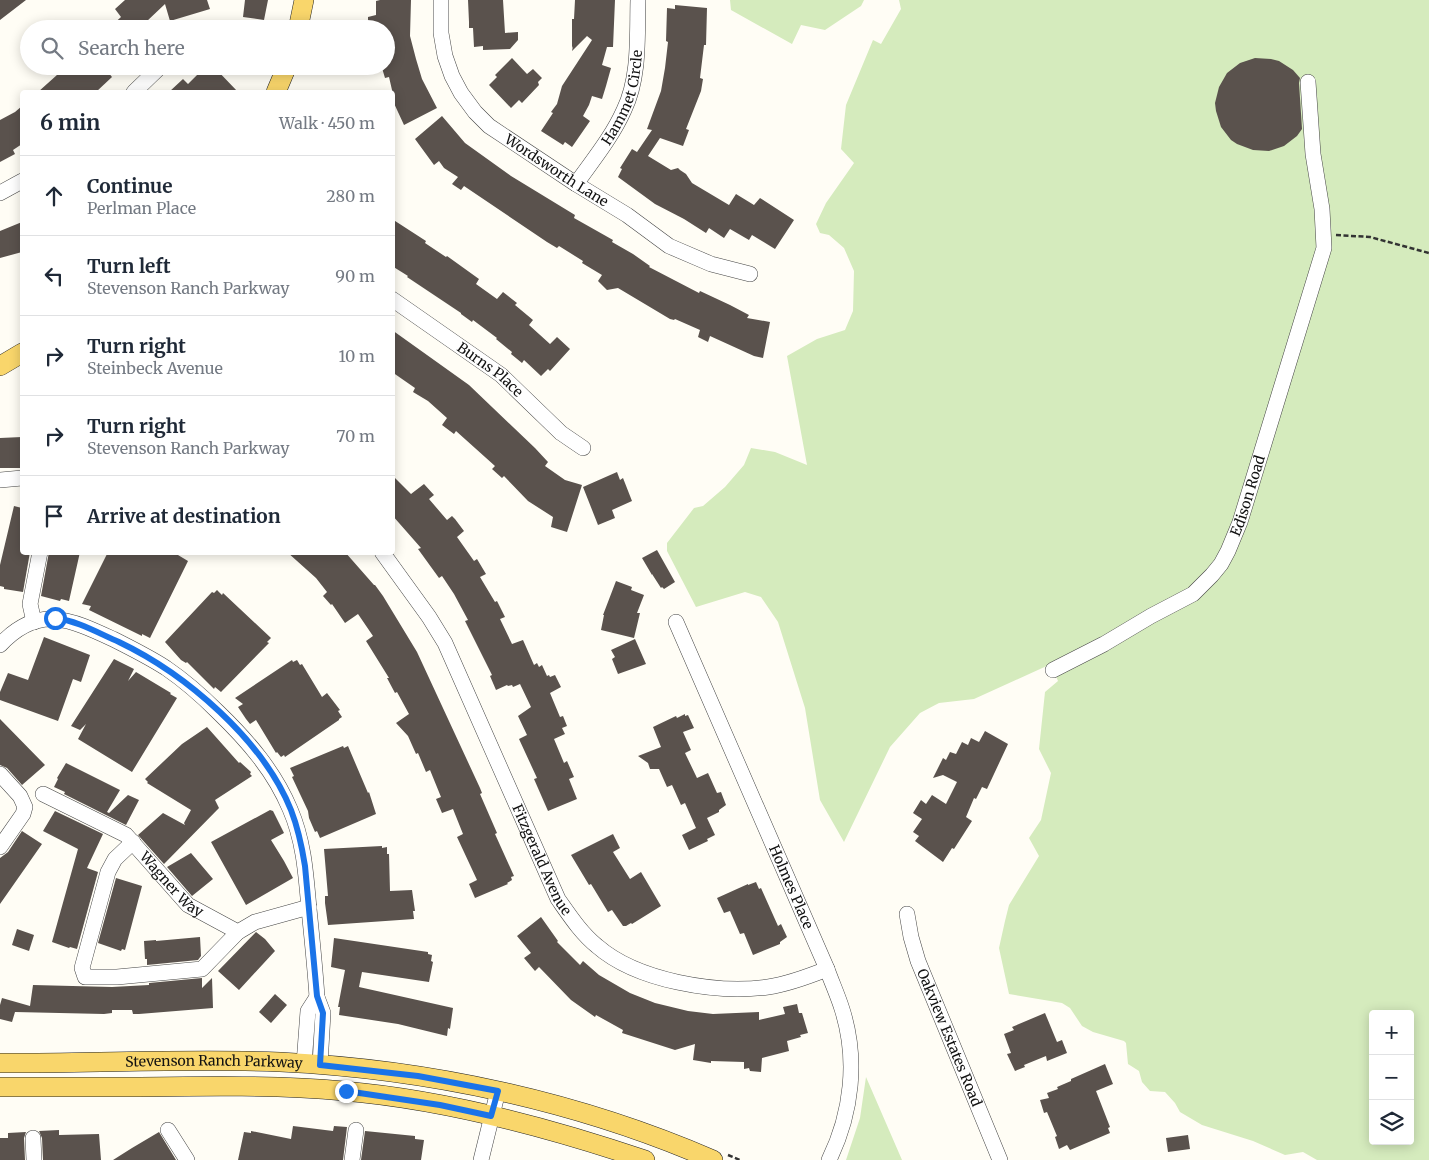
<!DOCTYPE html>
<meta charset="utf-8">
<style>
:root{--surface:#fff;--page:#f6f6f7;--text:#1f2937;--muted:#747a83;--line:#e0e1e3}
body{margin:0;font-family:Merriweather,serif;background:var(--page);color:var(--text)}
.controls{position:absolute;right:15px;bottom:15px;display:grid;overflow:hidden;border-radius:5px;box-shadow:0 2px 12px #0003}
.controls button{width:45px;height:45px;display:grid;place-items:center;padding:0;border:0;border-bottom:1px solid var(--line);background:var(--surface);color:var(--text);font:25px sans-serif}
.stop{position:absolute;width:15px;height:15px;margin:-11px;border:4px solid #1a73e8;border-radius:50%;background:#fff}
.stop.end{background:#1a73e8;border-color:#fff;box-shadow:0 1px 5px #0008}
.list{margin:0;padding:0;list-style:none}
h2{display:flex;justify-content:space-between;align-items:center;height:65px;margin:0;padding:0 20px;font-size:21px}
h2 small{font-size:16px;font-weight:400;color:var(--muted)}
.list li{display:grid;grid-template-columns:32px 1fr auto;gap:15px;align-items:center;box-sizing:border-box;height:80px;padding:0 20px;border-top:1px solid var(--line)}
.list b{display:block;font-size:19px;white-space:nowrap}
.list p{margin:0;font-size:16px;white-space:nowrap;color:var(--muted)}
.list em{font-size:16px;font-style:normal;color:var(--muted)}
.icon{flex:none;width:28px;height:28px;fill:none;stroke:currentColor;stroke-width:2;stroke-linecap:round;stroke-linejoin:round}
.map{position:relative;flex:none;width:1429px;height:1160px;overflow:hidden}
.search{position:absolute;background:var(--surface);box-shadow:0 2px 12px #0003;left:20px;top:20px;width:375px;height:55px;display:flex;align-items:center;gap:12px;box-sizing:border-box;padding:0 18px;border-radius:28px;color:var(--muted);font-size:19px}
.panel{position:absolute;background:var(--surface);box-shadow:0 2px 12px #0003;left:20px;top:90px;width:375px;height:465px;border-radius:5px}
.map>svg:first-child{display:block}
.green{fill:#d5ebbd;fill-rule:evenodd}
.building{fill:#5a524d}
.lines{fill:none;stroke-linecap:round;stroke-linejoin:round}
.minor-casing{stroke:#444;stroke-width:16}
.major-casing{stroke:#222;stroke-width:20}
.path{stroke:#333;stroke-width:2.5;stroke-dasharray:5 2.5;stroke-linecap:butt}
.minor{stroke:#fff;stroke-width:15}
.major{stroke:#f9d66b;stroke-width:19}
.route{stroke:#1a73e8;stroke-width:6}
.labels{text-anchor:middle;stroke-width:5;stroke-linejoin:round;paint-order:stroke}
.street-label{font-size:14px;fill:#111;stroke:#fff}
</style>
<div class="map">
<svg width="1429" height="1160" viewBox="0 0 1429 1160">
<rect width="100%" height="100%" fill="#fffdf5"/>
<path class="green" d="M 730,0 L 864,0 L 861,6 L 825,30 L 801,25 L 792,44 L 731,10 Z
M 899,0 L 1429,0 L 1429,1160 L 1317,1160 L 1303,1152 L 1285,1155 L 1253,1141 L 1202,1125 L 1180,1112 L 1175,1103 L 1165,1092 L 1150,1091 L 1142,1082 L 1139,1071 L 1128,1064 L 1126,1043 L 1124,1041 L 1093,1032 L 1082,1026 L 1070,1008 L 1062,1003 L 1009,994 L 999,948 L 1005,921 L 1009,905 L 1039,856 L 1029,838 L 1041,820 L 1051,773 L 1039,749 L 1045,692 L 1058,681 L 1051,664 L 974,699 L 939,703 L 920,713 L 890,747 L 844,842 L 820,800 L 805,708 L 778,622 L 761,597 L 745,592 L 696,607 L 667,551 L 667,543 L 694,508 L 703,506 L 725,487 L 744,465 L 751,448 L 775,452 L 807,465 L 787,356 L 817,339 L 845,330 L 853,311 L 854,271 L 844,248 L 829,235 L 820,233 L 816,224 L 826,203 L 854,163 L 841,149 L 846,105 L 873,40 L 881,44 L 901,9 ZM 1373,1014 L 1410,1014 L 1410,1141 L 1373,1141 Z
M 866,1077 L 902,1160 L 846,1160 L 860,1118 Z"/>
<path class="building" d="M 0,0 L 26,0 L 0,20 Z
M 125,0 L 207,0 L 210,9 L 170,21 L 165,4 L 146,22 L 152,29 L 108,29 L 121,17 L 115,9 Z
M 245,0 L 268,0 L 264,20 L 243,17 Z
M 380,0 L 411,0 L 410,36 L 416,59 L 422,79 L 437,108 L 404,125 L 392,99 L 392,90 L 389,77 L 385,78 L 382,68 L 386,67 L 386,29 L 368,29 L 368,17 L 376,15 L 376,1 Z
M 468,0 L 503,0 L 505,33 L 518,32 L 518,40 L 510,49 L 483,50 L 483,46 L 474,47 L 473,28 L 469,28 L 469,22 Z
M 575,0 L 615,0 L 613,47 L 607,47 L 602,65 L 611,68 L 606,86 L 602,99 L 592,96 L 589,105 L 583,116 L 590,121 L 572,147 L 565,142 L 563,145 L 541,131 L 553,113 L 551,112 L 557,104 L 562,86 L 592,40 L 587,36 L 572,51 L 573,46 L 572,48 L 572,19 L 574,19 Z
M 675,5 L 707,8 L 706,45 L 704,45 L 700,78 L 703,79 L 701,91 L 686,129 L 689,130 L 683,146 L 660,138 L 648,156 L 671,170 L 678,168 L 680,170 L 686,174 L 692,183 L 729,205 L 736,194 L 754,205 L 760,198 L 794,220 L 775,249 L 752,235 L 749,240 L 730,229 L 724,238 L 709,228 L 706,233 L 684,219 L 655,204 L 618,177 L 622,169 L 620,168 L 632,149 L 637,152 L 652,130 L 647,129 L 661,91 L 665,68 L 668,42 L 666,41 L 667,8 L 675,9 Z
M 512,58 L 527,74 L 533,69 L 542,78 L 538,82 L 539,85 L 522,103 L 519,100 L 511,108 L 489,85 L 497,77 L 495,75 Z
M 1255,58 L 1271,59 L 1279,61 L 1293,70 L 1300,78 L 1299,83 L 1302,129 L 1297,136 L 1284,146 L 1269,151 L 1253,150 L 1237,144 L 1231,140 L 1221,127 L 1216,111 L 1215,103 L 1219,87 L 1227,73 L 1240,63 Z
M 67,66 L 103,66 L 112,77 L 96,92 L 38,92 Z
M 214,67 L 238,92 L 169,92 L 183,79 L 188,84 L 203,69 L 206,68 L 209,72 Z
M 22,106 L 22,144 L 13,150 L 15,154 L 0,162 L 0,120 L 15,112 Z
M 442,116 L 465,143 L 511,176 L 575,215 L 574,218 L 613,240 L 612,242 L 633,254 L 650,266 L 649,267 L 699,293 L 700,291 L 730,305 L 749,315 L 747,318 L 770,322 L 763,358 L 754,356 L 710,336 L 708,342 L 698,337 L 700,330 L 675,319 L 674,320 L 670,319 L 618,288 L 607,290 L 598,281 L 602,275 L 582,263 L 583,261 L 559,246 L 557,248 L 547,242 L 464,186 L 461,190 L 452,184 L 458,177 L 444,168 L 439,161 L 434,165 L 415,139 Z
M 392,219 L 426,241 L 425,243 L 446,257 L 447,256 L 479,279 L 476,284 L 497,299 L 503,292 L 517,303 L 515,305 L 533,320 L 529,325 L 550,344 L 557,337 L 570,349 L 550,371 L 548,369 L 541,376 L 524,360 L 522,363 L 511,354 L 512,352 L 496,339 L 497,338 L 473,320 L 472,322 L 461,314 L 461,313 L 407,277 L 408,276 L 392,266 Z
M 22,222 L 22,252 L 0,258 L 0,231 Z
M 392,330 L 469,385 L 535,448 L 548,462 L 545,466 L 565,480 L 582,485 L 567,532 L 551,527 L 553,517 L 528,501 L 504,476 L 502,478 L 492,469 L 495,466 L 456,431 L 454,434 L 442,425 L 447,418 L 428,401 L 413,392 L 415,388 L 392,372 Z
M 22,437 L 22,468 L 0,468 L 0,438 Z
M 617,472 L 620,480 L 623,478 L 632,501 L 612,510 L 615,518 L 598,525 L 583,487 Z
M 392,475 L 411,494 L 424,484 L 434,495 L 429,499 L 447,520 L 452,516 L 455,519 L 464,531 L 457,537 L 474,561 L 477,559 L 486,574 L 480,577 L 495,602 L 497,601 L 505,617 L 500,619 L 512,644 L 523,640 L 534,665 L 537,663 L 539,667 L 542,665 L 547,676 L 549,675 L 550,677 L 555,675 L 561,687 L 550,693 L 560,717 L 563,716 L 567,726 L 562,728 L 565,734 L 554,739 L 564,763 L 567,761 L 574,777 L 569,779 L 577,799 L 548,811 L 534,779 L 537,778 L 519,739 L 527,735 L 518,716 L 531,707 L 520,684 L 513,687 L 512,685 L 508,686 L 507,685 L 496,690 L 490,676 L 492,675 L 465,621 L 468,620 L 454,594 L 442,576 L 439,578 L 418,549 L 421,548 L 392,515 Z
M 14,506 L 22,508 L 22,552 L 30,552 L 23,592 L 4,589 L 4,587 L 0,586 L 0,565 Z
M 657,550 L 675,582 L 664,589 L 662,587 L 661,588 L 652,574 L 652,575 L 642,558 Z
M 49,552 L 80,552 L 69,601 L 61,599 L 60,601 L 41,596 Z
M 108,552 L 173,552 L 188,561 L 150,638 L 142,634 L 142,636 L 89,610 L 91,606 L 82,604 Z
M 287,552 L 345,552 L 374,585 L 375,585 L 383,596 L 417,652 L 480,788 L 482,793 L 480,794 L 497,833 L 495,834 L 514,876 L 511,877 L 512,880 L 507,883 L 508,884 L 475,898 L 469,884 L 477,880 L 457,837 L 463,834 L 453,809 L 442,813 L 436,799 L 441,797 L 430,770 L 426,772 L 418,753 L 416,754 L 408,736 L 396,723 L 409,714 L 397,692 L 395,693 L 387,678 L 389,678 L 366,641 L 373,636 L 358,614 L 345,623 L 332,604 L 331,605 L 323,596 L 327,592 L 316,578 Z
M 616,581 L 632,587 L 631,590 L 644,595 L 637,613 L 640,613 L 634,638 L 601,630 L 604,615 L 603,615 Z
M 217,590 L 222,595 L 223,593 L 271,638 L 267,642 L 269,643 L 221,692 L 215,687 L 214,689 L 187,662 L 186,663 L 181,660 L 165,642 L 212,592 L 214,593 Z
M 44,637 L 90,655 L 81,682 L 73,679 L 58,721 L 0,700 L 0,692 L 8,673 L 28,680 Z
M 635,639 L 646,664 L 618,674 L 612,659 L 615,657 L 611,650 Z
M 114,659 L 134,669 L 128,681 L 136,672 L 171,693 L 170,694 L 177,698 L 132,772 L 78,739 L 86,724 L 80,730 L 71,726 Z
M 292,660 L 293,662 L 297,660 L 300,665 L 302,664 L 322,697 L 327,693 L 340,710 L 338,711 L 342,717 L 339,719 L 339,720 L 285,757 L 284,755 L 281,757 L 277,752 L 276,753 L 256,720 L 250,724 L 246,719 L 238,707 L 243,704 L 235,698 Z
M 685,714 L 685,716 L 688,715 L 694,728 L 683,732 L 691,750 L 685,753 L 697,778 L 708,773 L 717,793 L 721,792 L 726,805 L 719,810 L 719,812 L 707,818 L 715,835 L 707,839 L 708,841 L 689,850 L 682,835 L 696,828 L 685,803 L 681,805 L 672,785 L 667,787 L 659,769 L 650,769 L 648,763 L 638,756 L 661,747 L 653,727 L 676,716 L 677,718 Z
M 0,719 L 45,765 L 22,785 L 7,768 L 0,765 Z
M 207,727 L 239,763 L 240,762 L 251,772 L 250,774 L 252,776 L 215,800 L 219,808 L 164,864 L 138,835 L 163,813 L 185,825 L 184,823 L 191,810 L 147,783 L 148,782 L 145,779 L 182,744 Z
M 985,731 L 1008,744 L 987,789 L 982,787 L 976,799 L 974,798 L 966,817 L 972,821 L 954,849 L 952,848 L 943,862 L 915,841 L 919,836 L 913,832 L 922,819 L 913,813 L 921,800 L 926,804 L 932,795 L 946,804 L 957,782 L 943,775 L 933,778 L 943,758 L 946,760 L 950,752 L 956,754 L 962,742 L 968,745 L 971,738 L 979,742 Z
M 343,746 L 344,748 L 348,746 L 368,793 L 369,792 L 376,814 L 320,838 L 317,831 L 315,832 L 309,818 L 308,811 L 292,777 L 294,776 L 290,768 Z
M 66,763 L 120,790 L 107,812 L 109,813 L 128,795 L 139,800 L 126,825 L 64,794 L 65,792 L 54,787 L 58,779 L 57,778 Z
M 270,810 L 273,811 L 284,833 L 271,840 L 284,861 L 293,878 L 246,905 L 211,842 Z
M 55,811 L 103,834 L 87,868 L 98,872 L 77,949 L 70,947 L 69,948 L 52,942 L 78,849 L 43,831 Z
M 22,831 L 42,844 L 0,904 L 0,858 L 8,852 Z
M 613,834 L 620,848 L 613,852 L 630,879 L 641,872 L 661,906 L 632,924 L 631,923 L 626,926 L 623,926 L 612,910 L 608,912 L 591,884 L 589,885 L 571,855 Z
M 382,846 L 382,848 L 387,847 L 387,854 L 389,854 L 390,891 L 412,890 L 415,911 L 413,911 L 414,919 L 328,925 L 325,903 L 325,896 L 328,896 L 324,849 Z
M 191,853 L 213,879 L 192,896 L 167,867 Z
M 116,878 L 142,886 L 125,950 L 122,949 L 121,951 L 98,943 Z
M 756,882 L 759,889 L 761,888 L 778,926 L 781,924 L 787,937 L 780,942 L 780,944 L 753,955 L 744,933 L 740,934 L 730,911 L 724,913 L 717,898 L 748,884 L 748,885 Z
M 541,917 L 558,941 L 557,942 L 580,965 L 583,961 L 599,975 L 630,993 L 655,1003 L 688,1011 L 713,1014 L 759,1012 L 759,1020 L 785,1014 L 783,1007 L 797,1004 L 799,1013 L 802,1013 L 808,1033 L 800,1035 L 801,1037 L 787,1041 L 789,1051 L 762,1058 L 761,1072 L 750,1071 L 749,1068 L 744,1069 L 744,1062 L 711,1061 L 711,1063 L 693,1060 L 695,1044 L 675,1050 L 622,1033 L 623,1030 L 596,1015 L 595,1017 L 571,1000 L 539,967 L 535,971 L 524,958 L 531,953 L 517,936 Z
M 17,929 L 34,935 L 29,951 L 12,945 Z
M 256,932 L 265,939 L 275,951 L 239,990 L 218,971 Z
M 200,937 L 201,956 L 198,960 L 147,965 L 147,959 L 145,959 L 144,941 L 156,940 L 156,941 Z
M 334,938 L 428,952 L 428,954 L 432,955 L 431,961 L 433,962 L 429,982 L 362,972 L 359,987 L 453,1008 L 450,1029 L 448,1028 L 447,1036 L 398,1024 L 339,1015 L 340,1007 L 338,1007 L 345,970 L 331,967 Z
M 202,978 L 202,988 L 212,978 L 213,1008 L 139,1014 L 133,1014 L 132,1010 L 112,1010 L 112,1013 L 104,1014 L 15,1012 L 12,1022 L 0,1019 L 0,1005 L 2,998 L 30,1006 L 33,985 L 112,987 L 149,985 L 149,983 Z
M 275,994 L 287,1005 L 271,1023 L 259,1012 Z
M 1045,1013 L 1057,1042 L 1062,1040 L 1067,1053 L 1047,1061 L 1046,1056 L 1024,1065 L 1025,1067 L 1015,1071 L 1007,1054 L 1011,1053 L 1004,1034 L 1014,1030 L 1012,1027 Z
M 1105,1064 L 1113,1084 L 1096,1091 L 1110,1127 L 1108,1128 L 1110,1133 L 1070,1150 L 1067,1145 L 1059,1149 L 1055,1137 L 1057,1136 L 1047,1112 L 1044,1113 L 1040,1100 L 1049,1098 L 1047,1093 L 1058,1089 L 1057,1087 L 1071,1081 L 1071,1079 Z
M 293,1126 L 333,1131 L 334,1126 L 347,1127 L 343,1160 L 238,1160 L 244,1132 L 251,1133 L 251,1131 L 291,1139 Z
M 59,1130 L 59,1135 L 99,1134 L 101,1160 L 43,1160 L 42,1138 L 39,1131 Z
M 365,1131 L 415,1136 L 415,1139 L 424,1140 L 421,1160 L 361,1160 Z
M 26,1132 L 24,1138 L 25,1160 L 0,1160 L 0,1138 L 8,1138 L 8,1133 Z
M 159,1132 L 176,1160 L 113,1160 L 132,1148 Z
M 1188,1135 L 1190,1149 L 1168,1152 L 1166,1138 Z"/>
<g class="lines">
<defs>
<g id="minor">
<path id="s1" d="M 441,0 L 441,33 L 445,56 L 452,76 L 461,93 L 475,112 L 489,126 L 576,184 L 627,215 L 669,246 L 711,264 L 750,274"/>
<path d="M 134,92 L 161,66"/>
<path id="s2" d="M 576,184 C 593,160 612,137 624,110 C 640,77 637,36 638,0"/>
<path d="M 0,193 L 22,181"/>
<path id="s3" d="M 392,299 L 501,375 L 561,433 L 583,448"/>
<path d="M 0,480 L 22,478"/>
<path id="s4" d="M 382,552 L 429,617 L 445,643 L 558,899 C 570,916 581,933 597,946 C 637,981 716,994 768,987 C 788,984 807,977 827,969"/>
<path d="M 34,622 L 30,604 L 40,552"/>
<path id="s5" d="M 676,622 L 827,969 C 832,983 838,996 842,1009 C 858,1059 852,1113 829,1160"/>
<path d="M 0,645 C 38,604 70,619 113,639 C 131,648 149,657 166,668 C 185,681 202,696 218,712 C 248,741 274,771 290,809 C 304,841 306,875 309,909 C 312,938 315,967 317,997 L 323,1013 L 320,1065"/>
<path id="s6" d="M 1053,670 L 1104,644 L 1151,616 L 1193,594 L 1212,575 L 1221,564 L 1228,551 L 1240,522 L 1324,248 L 1322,209 L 1313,154 L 1308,82"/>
<path d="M 0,774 L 20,796 L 25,807 L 23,814 L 0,847"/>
<path id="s7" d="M 43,794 L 126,835 L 188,905 L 238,932 L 255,922 L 309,907"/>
<path d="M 133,842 L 115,859 L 108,872 L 82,968 L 85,977 L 117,977 L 202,969 L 238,932"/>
<path id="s8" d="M 907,914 L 911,937 L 918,961 L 1000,1160"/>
<path d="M 304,1064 L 308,1011 L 317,997"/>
<path d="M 168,1130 L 187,1160"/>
<path d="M 33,1138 L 34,1160"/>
<path d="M 352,1160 L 356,1130"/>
<path d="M 481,1160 L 498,1091"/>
</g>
<g id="major">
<path d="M 298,29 L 304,0"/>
<path d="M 276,92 L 287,66"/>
<path d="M 0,366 L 22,353"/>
<path id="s9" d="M 0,1063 C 93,1064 187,1058 280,1062 C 428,1069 577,1101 713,1160"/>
<path d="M 0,1087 C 47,1087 93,1087 140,1087 C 208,1086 276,1085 344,1091 C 447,1100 548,1127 645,1160"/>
</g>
</defs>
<use href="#minor" class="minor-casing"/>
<use href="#major" class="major-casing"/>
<path class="path" d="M 1336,235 L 1370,237 L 1429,253
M 728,1155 L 740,1160"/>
<use href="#minor" class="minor"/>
<use href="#major" class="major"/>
</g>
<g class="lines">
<path class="route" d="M 55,618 C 78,621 98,633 119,642 C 186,674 263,740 291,810 C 298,828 302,847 305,866 L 317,996 L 323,1013 L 320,1065 L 418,1076 L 498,1091 L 491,1116 L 440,1105 L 346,1091"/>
</g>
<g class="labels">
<g class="street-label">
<text dy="5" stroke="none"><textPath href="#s2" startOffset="100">Hammet Circle</textPath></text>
<text dy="5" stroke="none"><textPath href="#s1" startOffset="221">Wordsworth Lane</textPath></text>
<text dy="5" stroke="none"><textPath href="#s3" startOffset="121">Burns Place</textPath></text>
<text dy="5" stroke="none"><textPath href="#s6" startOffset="274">Edison Road</textPath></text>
<text dy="5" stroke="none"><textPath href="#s4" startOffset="348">Fitzgerald Avenue</textPath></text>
<text dy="5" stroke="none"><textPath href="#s7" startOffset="160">Wagner Way</textPath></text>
<text dy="5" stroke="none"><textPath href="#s5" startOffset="289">Holmes Place</textPath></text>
<text dy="5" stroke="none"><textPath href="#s8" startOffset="131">Oakview Estates Road</textPath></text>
<text dy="5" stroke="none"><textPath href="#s9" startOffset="214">Stevenson Ranch Parkway</textPath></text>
</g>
</g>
</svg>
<div class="controls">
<button>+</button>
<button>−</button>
<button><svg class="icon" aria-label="layers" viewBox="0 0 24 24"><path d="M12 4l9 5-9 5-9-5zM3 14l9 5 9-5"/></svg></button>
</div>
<div class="stop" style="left:55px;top:618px"></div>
<div class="stop end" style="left:346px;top:1091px"></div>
<div class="search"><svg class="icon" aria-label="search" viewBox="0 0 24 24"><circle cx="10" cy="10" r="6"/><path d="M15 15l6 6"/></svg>Search here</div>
<section class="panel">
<h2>6 min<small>Walk · 450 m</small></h2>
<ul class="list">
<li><svg class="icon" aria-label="ahead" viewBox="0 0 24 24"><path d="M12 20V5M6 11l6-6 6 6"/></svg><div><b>Continue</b><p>Perlman Place</p></div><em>280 m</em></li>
<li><svg class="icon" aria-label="left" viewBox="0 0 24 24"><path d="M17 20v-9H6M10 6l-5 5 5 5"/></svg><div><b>Turn left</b><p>Stevenson Ranch Parkway</p></div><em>90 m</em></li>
<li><svg class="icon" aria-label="right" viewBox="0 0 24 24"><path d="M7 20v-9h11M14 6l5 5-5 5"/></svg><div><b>Turn right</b><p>Steinbeck Avenue</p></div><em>10 m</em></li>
<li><svg class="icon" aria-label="right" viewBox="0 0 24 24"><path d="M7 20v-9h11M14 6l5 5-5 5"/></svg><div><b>Turn right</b><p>Stevenson Ranch Parkway</p></div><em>70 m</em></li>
<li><svg class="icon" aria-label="arrive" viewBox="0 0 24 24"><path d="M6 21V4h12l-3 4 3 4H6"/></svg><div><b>Arrive at destination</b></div></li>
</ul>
</section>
</div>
